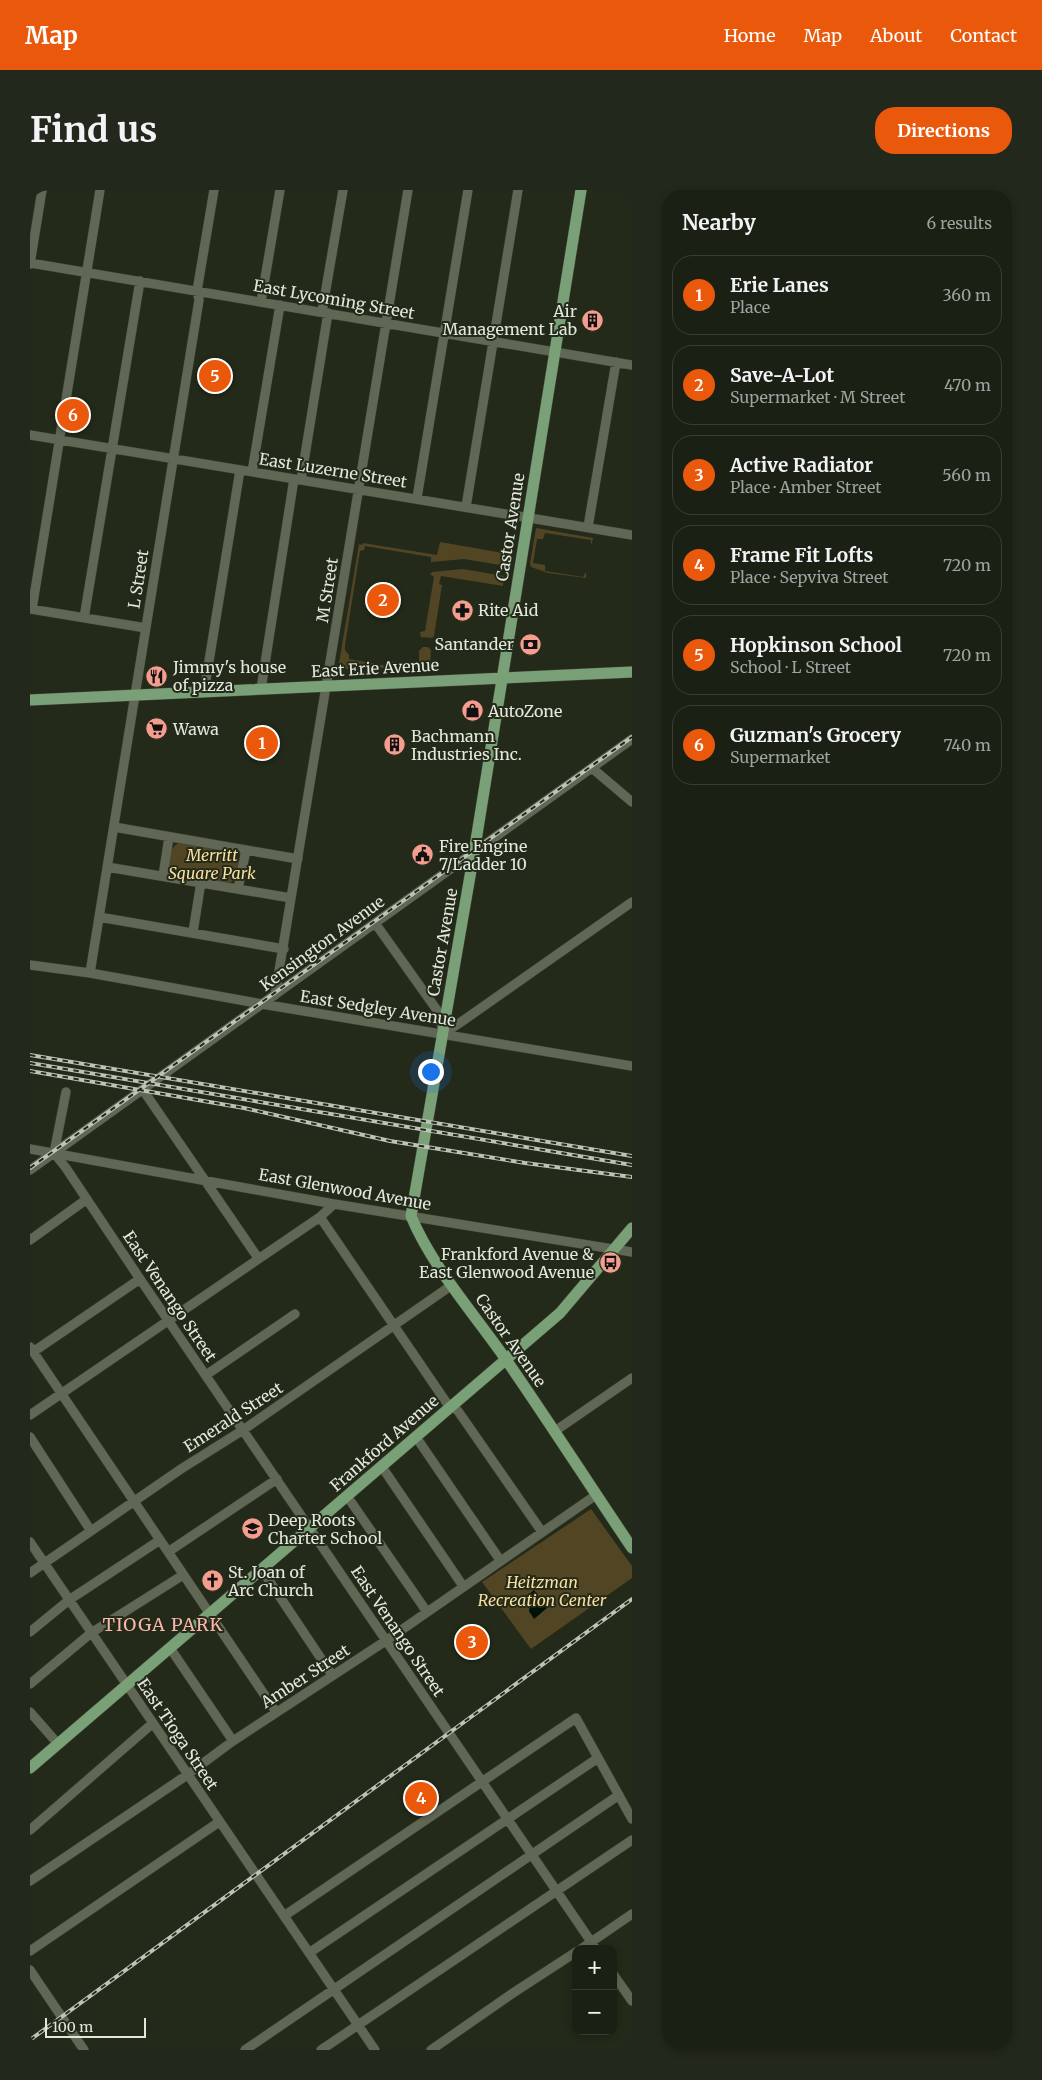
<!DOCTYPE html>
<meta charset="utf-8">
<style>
:root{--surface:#1a2013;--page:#23281c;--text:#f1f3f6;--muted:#9fa3a0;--line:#383e33;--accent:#ea580c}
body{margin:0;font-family:Merriweather,serif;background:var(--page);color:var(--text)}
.controls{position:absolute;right:15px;bottom:15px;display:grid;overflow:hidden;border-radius:10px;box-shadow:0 2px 8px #0003}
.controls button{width:45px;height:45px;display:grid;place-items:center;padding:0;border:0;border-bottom:1px solid var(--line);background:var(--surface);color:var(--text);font:25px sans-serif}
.scale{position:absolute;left:15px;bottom:12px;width:101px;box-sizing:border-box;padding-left:5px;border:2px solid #e3e8dd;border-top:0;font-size:14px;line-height:18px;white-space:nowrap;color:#e3e8dd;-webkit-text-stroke:4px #232a19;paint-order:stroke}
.you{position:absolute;left:400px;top:881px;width:18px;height:18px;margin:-12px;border:4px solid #fff;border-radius:50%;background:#1a73e8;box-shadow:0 0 0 8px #1a73e833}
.badge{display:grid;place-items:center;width:32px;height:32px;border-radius:50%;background:var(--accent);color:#fff;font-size:16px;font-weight:700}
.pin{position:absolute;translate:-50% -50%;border:2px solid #fff;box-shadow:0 1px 5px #0006}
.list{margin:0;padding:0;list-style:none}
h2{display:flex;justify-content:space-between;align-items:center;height:65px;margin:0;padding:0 20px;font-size:21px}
h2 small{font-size:16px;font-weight:400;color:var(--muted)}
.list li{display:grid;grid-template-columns:32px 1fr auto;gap:15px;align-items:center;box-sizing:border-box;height:80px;margin:0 10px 10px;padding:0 10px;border:1px solid var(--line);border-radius:20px}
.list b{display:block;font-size:19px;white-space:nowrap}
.list p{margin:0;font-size:16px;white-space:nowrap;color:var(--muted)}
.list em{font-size:16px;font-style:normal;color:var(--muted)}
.map{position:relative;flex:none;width:602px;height:1860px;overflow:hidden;border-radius:20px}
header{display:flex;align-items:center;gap:30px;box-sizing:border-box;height:70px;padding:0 25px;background:var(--accent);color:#fff}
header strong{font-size:24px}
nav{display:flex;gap:28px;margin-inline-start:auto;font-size:18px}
.intro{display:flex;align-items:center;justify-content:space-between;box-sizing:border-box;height:120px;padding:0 30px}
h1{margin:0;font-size:35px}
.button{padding:12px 22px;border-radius:20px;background:var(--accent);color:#fff;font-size:18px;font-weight:700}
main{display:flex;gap:30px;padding:0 30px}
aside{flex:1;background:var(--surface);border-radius:20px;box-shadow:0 2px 8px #0003}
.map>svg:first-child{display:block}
.green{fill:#524524}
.water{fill:#001109}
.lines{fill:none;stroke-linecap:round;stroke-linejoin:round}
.minor-casing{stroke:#404638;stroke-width:10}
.major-casing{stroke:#404638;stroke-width:12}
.minor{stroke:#606855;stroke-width:9}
.major{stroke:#79a077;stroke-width:11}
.rail-casing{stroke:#bec3b7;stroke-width:4}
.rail{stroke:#232a19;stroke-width:2;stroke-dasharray:5.5;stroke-linecap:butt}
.labels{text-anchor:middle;stroke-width:4;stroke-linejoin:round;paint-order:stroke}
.street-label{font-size:16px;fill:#e3e8dd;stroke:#232a19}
.poi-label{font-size:16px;fill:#e3e8dd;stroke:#232a19;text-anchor:start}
.park-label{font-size:16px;font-style:italic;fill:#fadf9e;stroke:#232a19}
.neighbourhood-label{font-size:18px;letter-spacing:1px;fill:#f9b6ab;stroke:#232a19}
</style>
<header>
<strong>Map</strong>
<nav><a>Home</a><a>Map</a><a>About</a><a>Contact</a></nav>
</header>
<div class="intro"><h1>Find us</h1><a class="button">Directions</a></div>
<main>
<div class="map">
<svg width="602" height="1860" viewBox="0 0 602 1860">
<rect width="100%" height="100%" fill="#232a19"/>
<path class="green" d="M 506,338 L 563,348 L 561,356 L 561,350 L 515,343 L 513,349 L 507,349 L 503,373 L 515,375 L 515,381 L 553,387 L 556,382 L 556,388 L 518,383 L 501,377 L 500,374 Z
M 410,352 L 479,364 L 476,376 L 434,369 L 401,372 L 401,367 L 335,356 L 334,360 L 330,361 L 315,455 L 315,460 L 319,465 L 319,469 L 357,476 L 358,471 L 375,473 L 378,477 L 308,479 L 329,354 L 332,355 L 333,353 L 407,365 Z
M 433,379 L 474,386 L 473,396 L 411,386 L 409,394 L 412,395 L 404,446 L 402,448 L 391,447 L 390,442 L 395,441 L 404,387 L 400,384 L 402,382 Z
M 393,457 L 398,457 L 401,460 L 400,476 L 389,477 L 389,461 Z
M 151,652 L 205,662 L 210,673 L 205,690 L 197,694 L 143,683 L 138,675 C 140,664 140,656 151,652 Z
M 561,1319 L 602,1376 L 602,1388 L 501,1459 L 452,1392 Z"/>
<path class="water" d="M 504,1400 L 517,1418 L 504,1429 L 499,1421 L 500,1413 L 496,1407 Z"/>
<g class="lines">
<defs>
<path id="minor" d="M 0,73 L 602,175
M 0,74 L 12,0
M 231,112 L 250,0
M 292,122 L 313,0
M 0,245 L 602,345
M 222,282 L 250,115
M 271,290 L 298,123
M 387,308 L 438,0
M 436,317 L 488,0
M 558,337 L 586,172
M 0,419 L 116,438
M 2,419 L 70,0
M 54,428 L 110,91
M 231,499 L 264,289
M 174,502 L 210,280
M 562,578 L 602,612
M 84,637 L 268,669
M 77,677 L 261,708
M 133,686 L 139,647
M 208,699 L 216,660
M 69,727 L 254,759
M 345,733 L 409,823 L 412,838
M 163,742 L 171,692
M 0,775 L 60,783 L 232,814 L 602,876
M 60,783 L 169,110 L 167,101 L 184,0
M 245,805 L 378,0
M 413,844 L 434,830 L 602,712
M 113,900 L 228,1068
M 0,959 L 304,1014 L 602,1062
M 24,963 L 36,978 L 110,1089 L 566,1759
M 24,963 L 36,902
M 0,980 L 602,549
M 290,1027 L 416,1212 L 428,1221 L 512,1342
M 0,1050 L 57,1009
M 0,1157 L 246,1522
M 3,1162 L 110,1089
M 176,1185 L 265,1124
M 0,1225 L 290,1027 L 304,1014
M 525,1241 L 602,1188
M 0,1247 L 61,1341
M 386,1247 L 470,1370
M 352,1277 L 433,1396
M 317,1306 L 397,1422
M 0,1352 L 345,1860
M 138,1362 L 247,1289
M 232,1380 L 302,1485
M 0,1383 L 151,1279 L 213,1240 L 422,1095
M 0,1442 L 39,1410 L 130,1350
M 140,1458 L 203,1551
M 0,1494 L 61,1443 L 153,1385
M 0,1522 L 28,1554
M 0,1640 L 123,1533
M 0,1691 L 157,1585 L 203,1551 L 357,1450 L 566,1305
M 254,1726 L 546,1528 L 602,1629
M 551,1759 L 602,1724
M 0,1761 L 189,1632
M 279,1763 L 568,1568
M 0,1780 L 54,1860
M 583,1784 L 602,1811
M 215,1860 L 589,1605
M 291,1860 L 602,1650
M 401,1860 L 483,1803 L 546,1762"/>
<path id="major" d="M 551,0 L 444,663 L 381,1026 C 402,1077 446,1126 477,1171 C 520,1233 560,1296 602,1358
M 0,510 L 602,482
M 0,1578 L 530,1123 L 602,1038"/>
</defs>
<use href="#minor" class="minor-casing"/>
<use href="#major" class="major-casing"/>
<use href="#minor" class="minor"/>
<use href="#major" class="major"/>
<defs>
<path id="rail" d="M 0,865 L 602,966
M 0,873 L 602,975
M 0,881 L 214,918 L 360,951 L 495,973 L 602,987
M 0,978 L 602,547
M 0,1850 L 602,1409"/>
</defs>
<use href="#rail" class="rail-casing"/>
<use href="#rail" class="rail"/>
</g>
<defs>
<symbol id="building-disc" viewBox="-11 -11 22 22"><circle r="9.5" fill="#f59d8e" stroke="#232a19"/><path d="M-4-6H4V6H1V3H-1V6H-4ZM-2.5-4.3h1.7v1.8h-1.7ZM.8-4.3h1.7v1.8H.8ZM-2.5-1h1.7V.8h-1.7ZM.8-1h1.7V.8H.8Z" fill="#111"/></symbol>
<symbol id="pharmacy-disc" viewBox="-11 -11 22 22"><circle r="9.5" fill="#f59d8e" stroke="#232a19"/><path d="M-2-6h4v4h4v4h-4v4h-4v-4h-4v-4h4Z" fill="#111"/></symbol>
<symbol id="bank-disc" viewBox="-11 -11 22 22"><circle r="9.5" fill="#f59d8e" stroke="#232a19"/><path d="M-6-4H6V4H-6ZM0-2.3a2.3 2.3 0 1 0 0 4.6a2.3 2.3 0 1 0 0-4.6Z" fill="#111"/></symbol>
<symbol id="restaurant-disc" viewBox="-11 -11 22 22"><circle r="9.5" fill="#f59d8e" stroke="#232a19"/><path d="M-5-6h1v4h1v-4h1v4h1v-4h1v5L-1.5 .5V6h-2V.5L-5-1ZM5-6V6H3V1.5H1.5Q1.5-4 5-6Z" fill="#111"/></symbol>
<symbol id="shop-disc" viewBox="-11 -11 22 22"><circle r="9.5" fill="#f59d8e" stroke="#232a19"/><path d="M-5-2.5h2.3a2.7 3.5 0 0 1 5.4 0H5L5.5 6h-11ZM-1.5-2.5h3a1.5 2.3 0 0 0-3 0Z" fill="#111"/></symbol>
<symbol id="supermarket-disc" viewBox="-11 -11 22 22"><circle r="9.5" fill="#f59d8e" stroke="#232a19"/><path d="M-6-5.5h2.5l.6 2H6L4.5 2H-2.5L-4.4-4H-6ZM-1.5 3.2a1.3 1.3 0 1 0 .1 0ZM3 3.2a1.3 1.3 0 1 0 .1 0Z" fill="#111"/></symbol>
<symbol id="civic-disc" viewBox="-11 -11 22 22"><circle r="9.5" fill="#f59d8e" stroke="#232a19"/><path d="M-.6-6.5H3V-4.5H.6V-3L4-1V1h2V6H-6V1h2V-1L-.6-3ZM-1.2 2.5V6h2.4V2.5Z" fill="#111"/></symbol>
<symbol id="bus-disc" viewBox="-11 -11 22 22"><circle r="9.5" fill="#f59d8e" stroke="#232a19"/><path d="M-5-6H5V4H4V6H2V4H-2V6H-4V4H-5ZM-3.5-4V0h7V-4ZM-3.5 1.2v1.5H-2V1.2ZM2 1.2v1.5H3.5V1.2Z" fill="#111"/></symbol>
<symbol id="school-disc" viewBox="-11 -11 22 22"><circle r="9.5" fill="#f59d8e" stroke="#232a19"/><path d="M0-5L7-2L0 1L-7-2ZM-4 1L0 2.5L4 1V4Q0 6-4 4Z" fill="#111"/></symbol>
<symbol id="church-disc" viewBox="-11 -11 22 22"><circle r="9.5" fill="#f59d8e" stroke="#232a19"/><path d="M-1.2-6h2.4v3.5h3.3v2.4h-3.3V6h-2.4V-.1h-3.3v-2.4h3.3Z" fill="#111"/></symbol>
</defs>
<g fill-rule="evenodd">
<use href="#building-disc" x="550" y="118" width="25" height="25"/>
<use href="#pharmacy-disc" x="420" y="408" width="25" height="25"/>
<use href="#bank-disc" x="488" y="442" width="25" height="25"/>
<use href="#restaurant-disc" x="114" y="474" width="25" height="25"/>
<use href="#shop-disc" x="430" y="508" width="25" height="25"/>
<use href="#supermarket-disc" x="114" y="526" width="25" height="25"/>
<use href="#building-disc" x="352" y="542" width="25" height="25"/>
<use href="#civic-disc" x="380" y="652" width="25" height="25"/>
<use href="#bus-disc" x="568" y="1060" width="25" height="25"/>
<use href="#school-disc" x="210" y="1326" width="25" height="25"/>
<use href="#church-disc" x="170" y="1378" width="25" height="25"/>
</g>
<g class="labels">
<g class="street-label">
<text transform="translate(304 109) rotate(10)" y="6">East Lycoming Street</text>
<text transform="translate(303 280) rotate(9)" y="6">East Luzerne Street</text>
<text transform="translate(480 337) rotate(-81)" y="6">Castor Avenue</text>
<text transform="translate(108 389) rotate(-81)" y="6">L Street</text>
<text transform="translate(297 400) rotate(-81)" y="6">M Street</text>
<text transform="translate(345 478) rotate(-3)" y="6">East Erie Avenue</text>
<text transform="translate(412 752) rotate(-80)" y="6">Castor Avenue</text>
<text transform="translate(292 753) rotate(-36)" y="6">Kensington Avenue</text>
<text transform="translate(348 818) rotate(9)" y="6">East Sedgley Avenue</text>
<text transform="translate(315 999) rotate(10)" y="6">East Glenwood Avenue</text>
<text transform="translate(140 1106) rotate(56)" y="6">East Venango Street</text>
<text transform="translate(481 1150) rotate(55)" y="6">Castor Avenue</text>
<text transform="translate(203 1227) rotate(-33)" y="6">Emerald Street</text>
<text transform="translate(354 1253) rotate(-41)" y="6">Frankford Avenue</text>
<text transform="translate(368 1441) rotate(56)" y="6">East Venango Street</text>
<text transform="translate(275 1486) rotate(-33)" y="6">Amber Street</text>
<text transform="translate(148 1544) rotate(56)" y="6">East Tioga Street</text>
</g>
<g class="poi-label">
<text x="547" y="127" text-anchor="end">Air<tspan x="547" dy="18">Management Lab</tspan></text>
<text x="448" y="426">Rite Aid</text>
<text x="484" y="460" text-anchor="end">Santander</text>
<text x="143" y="483">Jimmy's house<tspan x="143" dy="18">of pizza</tspan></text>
<text x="458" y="527">AutoZone</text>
<text x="143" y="545">Wawa</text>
<text x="381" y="552">Bachmann<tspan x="381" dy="18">Industries Inc.</tspan></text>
<text x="409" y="662">Fire Engine<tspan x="409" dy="18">7/Ladder 10</tspan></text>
<text x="564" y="1070" text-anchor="end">Frankford Avenue &amp;<tspan x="564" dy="18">East Glenwood Avenue</tspan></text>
<text x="238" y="1336">Deep Roots<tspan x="238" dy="18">Charter School</tspan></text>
<text x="198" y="1388">St. Joan of<tspan x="198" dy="18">Arc Church</tspan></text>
</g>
<g class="park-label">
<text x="182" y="671">Merritt<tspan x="182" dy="18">Square Park</tspan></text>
<text x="512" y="1398">Heitzman<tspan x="512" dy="18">Recreation Center</tspan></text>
</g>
<g class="neighbourhood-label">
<text x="133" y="1441">TIOGA PARK</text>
</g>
</g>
</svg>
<div class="controls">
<button>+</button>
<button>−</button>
</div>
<div class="scale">100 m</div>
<div class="you"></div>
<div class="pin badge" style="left:232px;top:553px">1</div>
<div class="pin badge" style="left:353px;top:410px">2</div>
<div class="pin badge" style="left:442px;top:1452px">3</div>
<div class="pin badge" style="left:391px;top:1608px">4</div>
<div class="pin badge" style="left:185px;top:186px">5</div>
<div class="pin badge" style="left:43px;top:225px">6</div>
</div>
<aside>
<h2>Nearby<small>6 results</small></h2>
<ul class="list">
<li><span class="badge">1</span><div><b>Erie Lanes</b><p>Place</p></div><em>360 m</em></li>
<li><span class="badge">2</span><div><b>Save-A-Lot</b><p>Supermarket · M Street</p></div><em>470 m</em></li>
<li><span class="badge">3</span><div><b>Active Radiator</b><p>Place · Amber Street</p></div><em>560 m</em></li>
<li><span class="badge">4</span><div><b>Frame Fit Lofts</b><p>Place · Sepviva Street</p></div><em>720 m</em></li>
<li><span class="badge">5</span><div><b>Hopkinson School</b><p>School · L Street</p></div><em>720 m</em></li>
<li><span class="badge">6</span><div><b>Guzman's Grocery</b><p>Supermarket</p></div><em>740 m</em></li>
</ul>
</aside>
</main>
